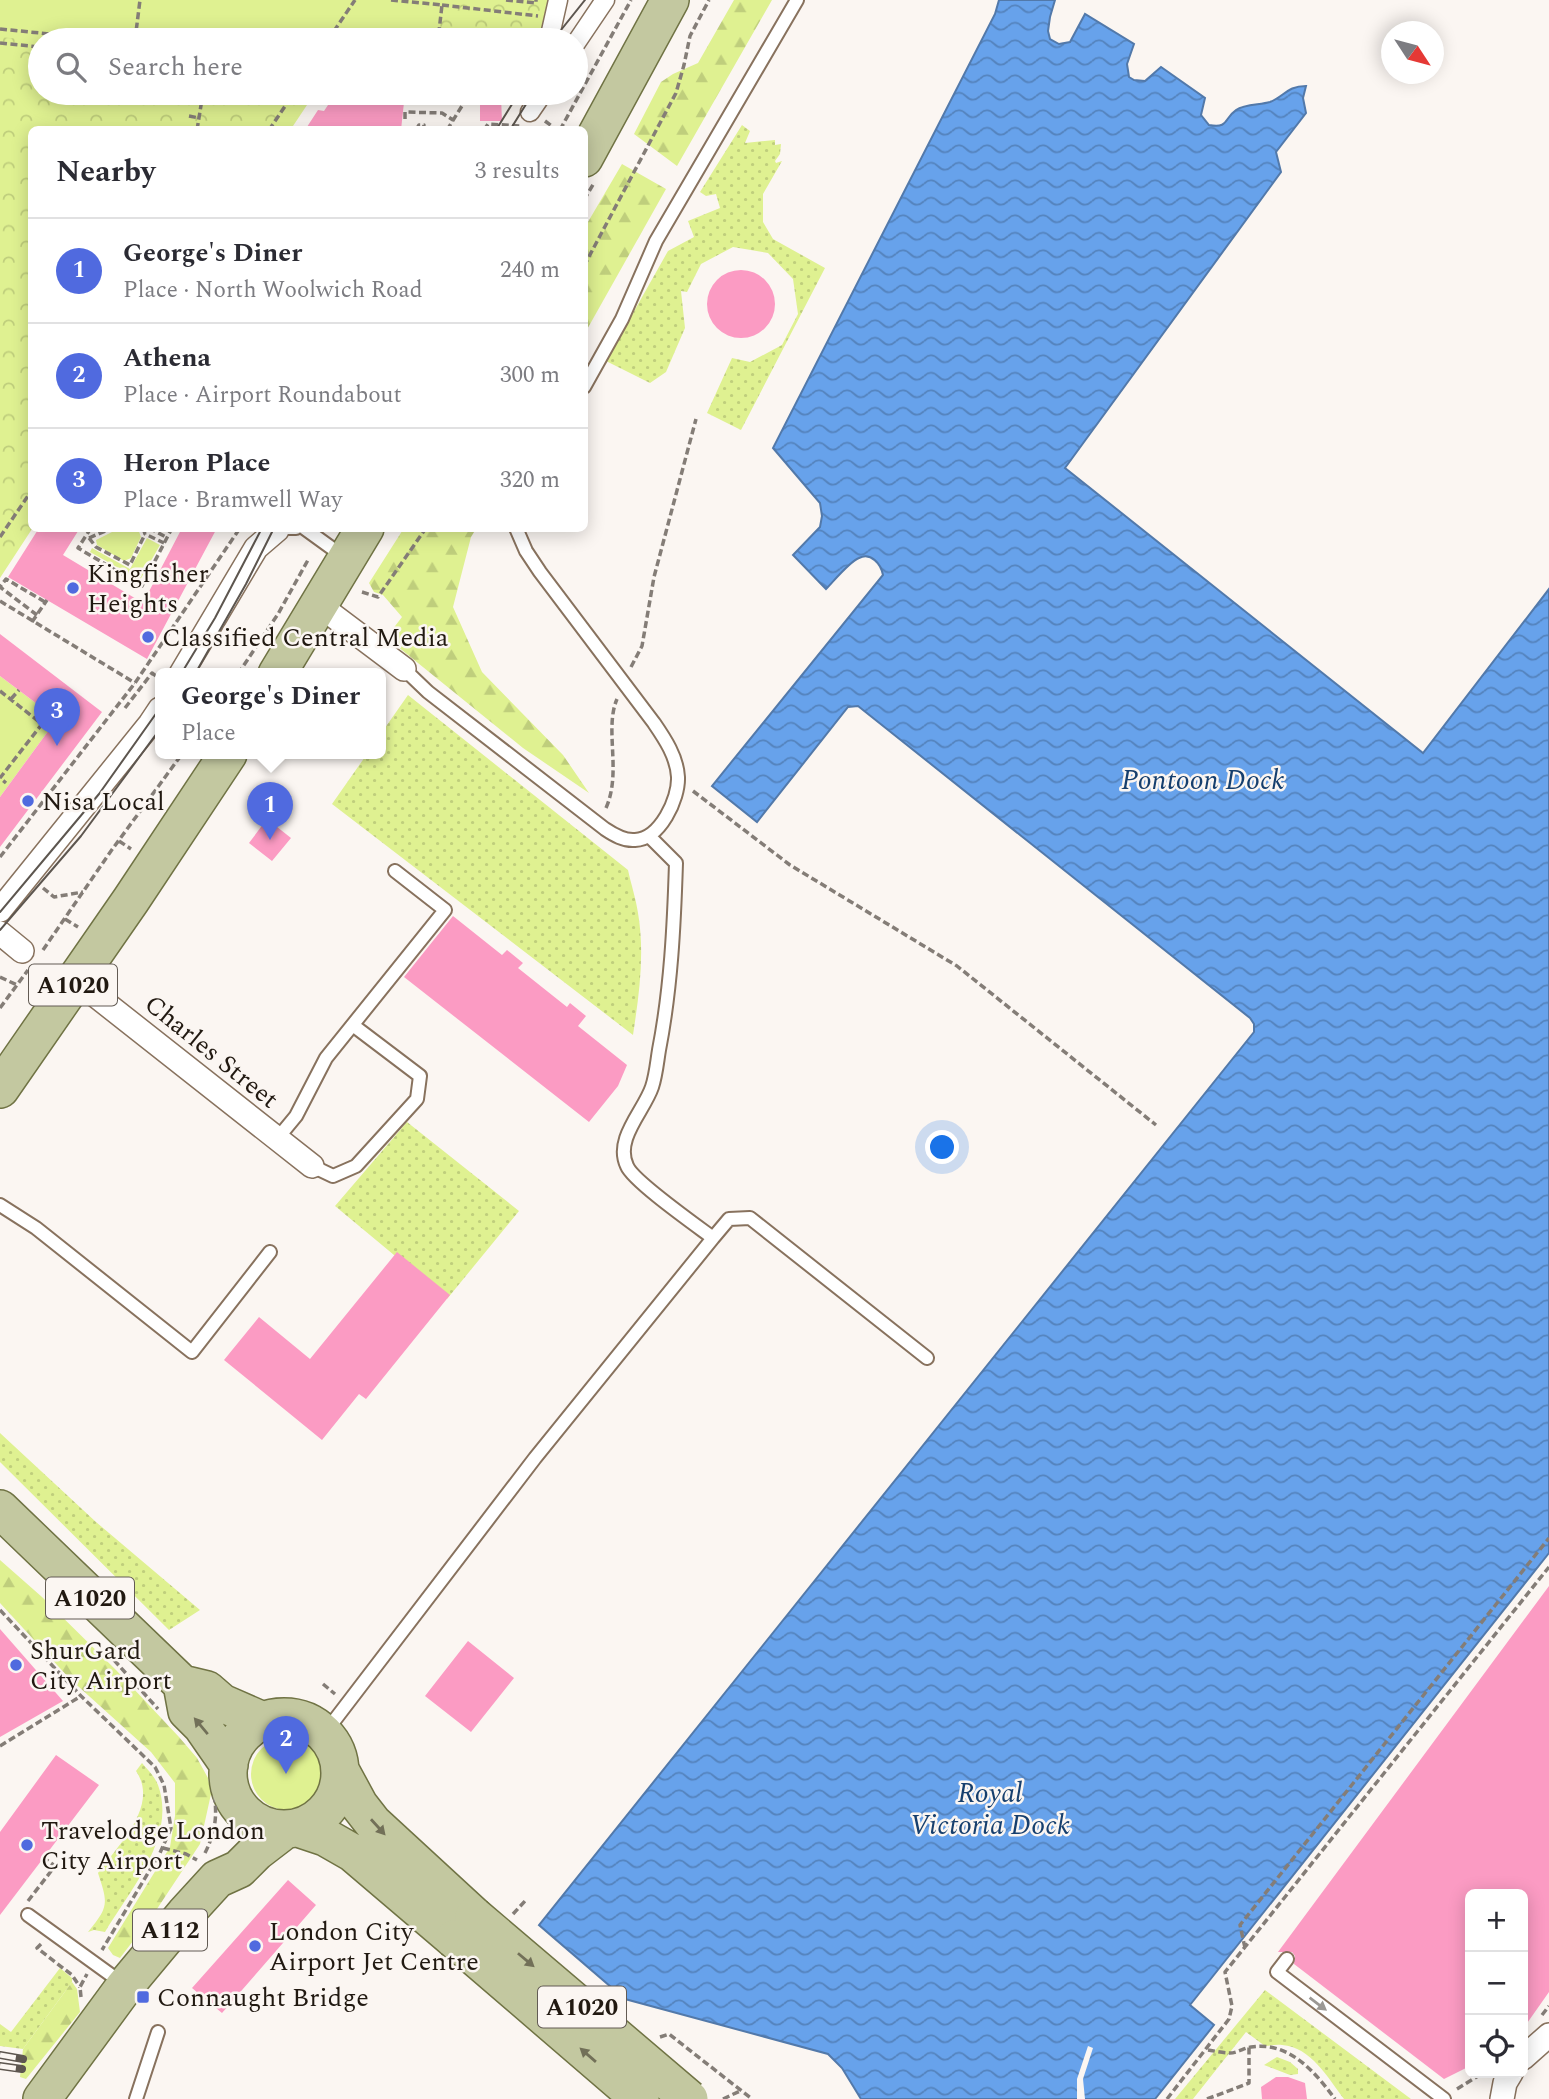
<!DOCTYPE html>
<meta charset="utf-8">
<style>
:root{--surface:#fff;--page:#f7f7f7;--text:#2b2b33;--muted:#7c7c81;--line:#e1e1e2;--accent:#506adf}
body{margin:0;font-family:Spectral,serif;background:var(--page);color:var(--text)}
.controls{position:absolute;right:21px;bottom:21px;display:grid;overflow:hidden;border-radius:10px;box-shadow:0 4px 18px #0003}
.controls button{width:63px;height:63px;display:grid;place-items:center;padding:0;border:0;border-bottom:2px solid var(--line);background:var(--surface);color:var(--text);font:35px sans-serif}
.compass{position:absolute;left:1381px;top:21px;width:63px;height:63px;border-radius:50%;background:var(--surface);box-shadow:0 4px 18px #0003;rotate:126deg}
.you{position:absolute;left:943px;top:1148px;width:24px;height:24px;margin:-18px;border:5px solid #fff;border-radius:50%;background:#1a73e8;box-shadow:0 0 0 10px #1a73e833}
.badge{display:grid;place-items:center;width:46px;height:46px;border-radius:50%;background:var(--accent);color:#fff;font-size:23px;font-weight:700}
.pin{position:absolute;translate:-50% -58px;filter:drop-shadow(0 2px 4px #0008)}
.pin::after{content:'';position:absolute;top:37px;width:24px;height:21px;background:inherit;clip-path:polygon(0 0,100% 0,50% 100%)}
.popup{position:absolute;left:155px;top:668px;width:231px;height:91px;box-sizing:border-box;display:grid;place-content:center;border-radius:10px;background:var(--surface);filter:drop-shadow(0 2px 5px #0005);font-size:23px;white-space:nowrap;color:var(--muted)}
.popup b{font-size:26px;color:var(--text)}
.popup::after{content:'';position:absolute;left:50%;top:100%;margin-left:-14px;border:14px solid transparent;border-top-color:var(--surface)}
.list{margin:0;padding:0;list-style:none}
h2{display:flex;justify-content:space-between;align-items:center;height:91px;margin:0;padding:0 28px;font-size:30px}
h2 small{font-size:23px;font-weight:400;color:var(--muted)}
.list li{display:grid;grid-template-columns:46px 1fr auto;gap:21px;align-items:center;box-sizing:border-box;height:105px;padding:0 28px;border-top:2px solid var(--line)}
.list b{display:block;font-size:26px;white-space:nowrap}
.list p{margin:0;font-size:23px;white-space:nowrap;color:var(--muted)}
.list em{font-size:23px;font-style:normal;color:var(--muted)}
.icon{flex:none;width:38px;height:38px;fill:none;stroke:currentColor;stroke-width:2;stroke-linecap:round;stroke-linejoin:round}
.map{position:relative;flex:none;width:1549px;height:2099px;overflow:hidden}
.search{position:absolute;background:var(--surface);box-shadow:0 4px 18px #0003;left:28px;top:28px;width:560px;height:77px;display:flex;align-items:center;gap:18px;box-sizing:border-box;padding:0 24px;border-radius:38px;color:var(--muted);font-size:26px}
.panel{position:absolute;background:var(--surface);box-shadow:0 4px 18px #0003;left:28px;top:126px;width:560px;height:406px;border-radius:10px}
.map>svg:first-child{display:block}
.grass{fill:url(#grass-dots)}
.forest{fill:url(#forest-firs)}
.park{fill:url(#park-crowns)}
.garden{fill:#dff191}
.water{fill:url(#water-waves);stroke:#5279aa;stroke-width:2}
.pier{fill:#fbf6f2}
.building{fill:#fb9bc3}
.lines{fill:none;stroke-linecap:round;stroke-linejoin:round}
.service-casing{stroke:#88725e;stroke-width:16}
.pedestrian-casing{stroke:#88725e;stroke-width:21}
.minor-casing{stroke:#88725e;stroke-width:26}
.primary-casing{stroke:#707344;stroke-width:40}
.path{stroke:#847d77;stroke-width:3.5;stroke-dasharray:7 3.5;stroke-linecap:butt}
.service{stroke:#fff;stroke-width:12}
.pedestrian{stroke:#fff;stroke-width:18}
.minor{stroke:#fff;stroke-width:23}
.primary{stroke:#c3c8a0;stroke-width:37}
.tram{stroke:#5d564f;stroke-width:2}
.rail-casing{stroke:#5d564f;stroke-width:8}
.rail{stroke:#fbf6f2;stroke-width:5;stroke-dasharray:16;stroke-linecap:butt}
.primary-bridge-casing{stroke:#707344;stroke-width:40;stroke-linecap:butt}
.primary-bridge{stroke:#c3c8a0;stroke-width:37}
.oneway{fill:#727058}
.oneway2{fill:#9b9894}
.poi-dot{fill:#506adf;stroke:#fbf6f2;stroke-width:2.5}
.labels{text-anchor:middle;stroke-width:5;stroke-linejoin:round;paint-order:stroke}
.shield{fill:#fbf6f2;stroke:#625b54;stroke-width:2}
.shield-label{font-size:24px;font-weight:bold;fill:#211911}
.poi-label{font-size:26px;fill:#211911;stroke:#fbf6f2;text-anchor:start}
.street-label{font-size:26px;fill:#211911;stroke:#fbf6f2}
.water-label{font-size:28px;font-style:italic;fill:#163f6e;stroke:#fbf6f2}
</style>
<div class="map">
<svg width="1549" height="2099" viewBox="0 0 1549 2099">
<defs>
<pattern id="grass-dots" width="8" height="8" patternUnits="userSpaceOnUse" patternTransform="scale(1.75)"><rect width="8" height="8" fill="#dff191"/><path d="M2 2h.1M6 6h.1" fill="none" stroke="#bfce7c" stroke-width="1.8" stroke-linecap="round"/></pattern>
<pattern id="forest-firs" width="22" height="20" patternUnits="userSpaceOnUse" patternTransform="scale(1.75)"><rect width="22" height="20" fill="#dff191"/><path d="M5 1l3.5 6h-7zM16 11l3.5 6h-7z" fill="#bfce7c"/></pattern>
<pattern id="park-crowns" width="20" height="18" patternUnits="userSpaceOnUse" patternTransform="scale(1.75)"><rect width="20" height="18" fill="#dff191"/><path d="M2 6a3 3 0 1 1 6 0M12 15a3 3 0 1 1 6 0" fill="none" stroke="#bfce7c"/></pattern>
<pattern id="water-waves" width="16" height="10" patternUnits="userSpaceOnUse" patternTransform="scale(1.75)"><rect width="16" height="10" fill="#67a2eb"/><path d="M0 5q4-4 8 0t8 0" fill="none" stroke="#5483bd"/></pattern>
</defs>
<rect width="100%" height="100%" fill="#fbf6f2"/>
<path class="grass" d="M 742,125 L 750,131 L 745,143 L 775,140 L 775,145 L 781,144 L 780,154 L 775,161 L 776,163 L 782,161 L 763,194 L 763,222 L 773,239 L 825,268 L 741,430 L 707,413 L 732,358 L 750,362 L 782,345 L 798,314 L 793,279 L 768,253 L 733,247 L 701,264 L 687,292 L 681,291 L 685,328 L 666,372 L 650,383 L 606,361 L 668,251 L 694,237 L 688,221 L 720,208 L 716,194 L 706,196 L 700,192 Z
M 408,695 L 628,870 C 631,884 636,899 638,913 C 645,954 639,995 633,1035 L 332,804 L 367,754 L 380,754 L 380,735 Z
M 407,1122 L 519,1211 L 447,1299 L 335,1206 Z
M 0,1433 L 96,1522 L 200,1610 L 169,1630 L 0,1462 Z
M 142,1763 C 148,1770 155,1777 158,1785 C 177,1837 130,1890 105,1932 L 94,1930 L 88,1932 C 109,1906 108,1904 98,1873 C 117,1846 160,1806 136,1771 Z
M 60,1968 L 72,1978 L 72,1982 L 23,2049 L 0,2046 L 0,2024 L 11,2032 Z
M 1265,1990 L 1411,2099 L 1344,2099 C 1328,2078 1311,2047 1282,2045 C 1276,2044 1270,2046 1265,2046 L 1246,2032 L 1193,2099 L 1175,2099 Z
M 1277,2057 L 1290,2062 L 1298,2069 L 1298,2074 L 1290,2075 L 1264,2065 Z"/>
<path class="forest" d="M 734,0 L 772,0 L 677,166 L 634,134 L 661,82 L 673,74 L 698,63 Z
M 622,164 L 666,189 L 585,333 L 585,227 Z
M 404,528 L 476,529 L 471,537 L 453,607 L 482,672 L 563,755 L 589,793 L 523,748 L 392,642 L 392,630 L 402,617 L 383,595 L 374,592 L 369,583 Z
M 0,1560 L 42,1597 L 116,1670 L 179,1737 L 197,1758 L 208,1778 L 211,1794 L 200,1844 L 153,1915 L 120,1958 L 113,1955 L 108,1948 L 170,1847 L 175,1816 L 175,1783 L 151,1752 L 69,1678 L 0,1603 Z
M 72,1982 L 77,1989 L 80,2012 L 26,2079 L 20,2077 L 23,2049 Z"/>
<path class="park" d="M 0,0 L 548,0 L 542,40 L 40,40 L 40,93 L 315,93 L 291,129 L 32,130 L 32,529 L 0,578 Z"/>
<path class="garden" d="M 0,0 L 439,0 L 435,40 L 40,41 L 0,37 Z
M 120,528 L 138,529 L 141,537 L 131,558 L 124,561 L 97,545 L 96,540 Z
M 147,538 L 160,545 L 140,580 L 90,552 L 92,548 L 130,569 Z
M 0,676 L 57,719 L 0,797 Z
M251 1774a36 36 0 1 1 72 0a36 36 0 1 1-72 0Z"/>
<path class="water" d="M 999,0 L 1055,0 L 1050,17 L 1048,31 L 1050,39 L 1059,44 L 1070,42 L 1085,14 L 1134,44 L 1127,64 L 1129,77 L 1134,80 L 1145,81 L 1161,67 L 1205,98 L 1201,115 L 1209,125 C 1229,129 1224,118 1236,110 C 1245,104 1260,105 1270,102 C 1285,96 1287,86 1306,86 L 1303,98 L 1306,113 L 1276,152 L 1281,172 L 1065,468 L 1423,753 L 1549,589 L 1549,1553 L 1190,2005 L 1214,2025 L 1155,2099 L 861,2099 L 842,2068 L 828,2054 L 625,1999 L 539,1925 L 1254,1032 L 1254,1024 L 1250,1018 L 858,706 L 848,707 L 757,822 L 712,786 L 883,575 C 881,564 871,552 859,558 C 849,562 834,581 826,589 L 793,555 L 820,527 L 822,516 L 820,503 L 773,448 L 995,14 Z"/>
<path class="pier" d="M 1088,2046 L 1093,2048 L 1083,2079 L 1085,2099 L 1077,2099 L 1077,2079 Z"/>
<path class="building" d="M 336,93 L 405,93 L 401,130 L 305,130 L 318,110 L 324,111 Z
M 501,97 L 502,121 L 480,121 L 480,98 Z
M707 304a34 34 0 1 1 68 0a34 34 0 1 1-68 0Z
M 39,528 L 80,528 L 63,555 L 143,603 L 182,528 L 217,528 L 147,659 L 8,577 Z
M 0,634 L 102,712 L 0,847 L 0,797 L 57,719 L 0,676 Z
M 267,819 L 291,838 L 272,861 L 249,843 Z
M 453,916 L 502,955 L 507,950 L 523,963 L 518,968 L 567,1007 L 570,1003 L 586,1016 L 578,1026 L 627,1065 L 618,1086 L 589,1122 L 404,977 Z
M 397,1252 L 450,1295 L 366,1399 L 359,1394 L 322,1440 L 224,1360 L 259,1317 L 310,1359 Z
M 1549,1586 L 1549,1992 L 1523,2029 L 1523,1894 L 1470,1894 L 1470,2066 L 1444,2079 L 1294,1964 L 1295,1956 L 1292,1952 L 1278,1952 Z
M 0,1629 L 63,1701 L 0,1737 Z
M 468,1641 L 514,1678 L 471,1732 L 425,1696 Z
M 56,1755 L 99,1785 L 0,1915 L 0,1832 Z
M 288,1880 L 316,1905 L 222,2013 L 192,1988 Z
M 1276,2077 L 1288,2077 L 1305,2083 L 1307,2099 L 1262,2099 L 1261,2087 Z"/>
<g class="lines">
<defs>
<path id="service" d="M 584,387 L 622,319 L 656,241 L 797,0
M 275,528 L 296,528
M 304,528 L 344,557
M 404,669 L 428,692 L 605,829 C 614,835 624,841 635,840 C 660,839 679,799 678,777 C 677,757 665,739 654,723 L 540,572 L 526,551 L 516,528
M 277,1139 L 296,1116 L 326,1058 L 445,910 L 395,871
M 312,1166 L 333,1176 L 356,1166 L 417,1099 L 420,1076 L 354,1026
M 0,1205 L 36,1228 L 192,1352 L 270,1252
M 713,1238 L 729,1219 L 750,1218 L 927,1358
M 324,1734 L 535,1458 L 713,1238 C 697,1226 633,1181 627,1166 C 614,1139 644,1111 652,1087 C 656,1075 657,1062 659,1050 C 671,988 674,926 676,863 L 649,836
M 28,1915 L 122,1983
M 1287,1959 L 1277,1972 L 1444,2099
M 136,2099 L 158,2032"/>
<path id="pedestrian" d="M 549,40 L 558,0
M 576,43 L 605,0
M 530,112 L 543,93"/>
<path id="minor" d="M 319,605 L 404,669
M 181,674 L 256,548 L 277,530
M 0,910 L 150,724 L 160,709
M 0,933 L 22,951
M 76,980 L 312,1166
M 1523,2058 L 1549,2035
M 1502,2099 L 1505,2083 L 1511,2073"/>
<path id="primary" d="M 584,158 L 670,0
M 277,674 L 365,528
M 0,1089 L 131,900 L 228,754
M 0,1509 L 182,1684 L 207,1690 L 222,1703 L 263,1721
M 182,1684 L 187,1711 L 202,1726 L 229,1765
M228 1773a56 56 0 1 1 112 0a56 56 0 1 1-112 0Z
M 340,1770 L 359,1805 L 373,1823 L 474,1916
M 298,1828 L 325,1837 L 353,1853 L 454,1939
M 42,2099 L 125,1986 L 185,1914 L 217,1879 L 239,1869 L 256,1852 L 286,1829"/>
</defs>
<use href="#service" class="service-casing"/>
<use href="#pedestrian" class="pedestrian-casing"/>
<use href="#minor" class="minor-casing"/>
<use href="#primary" class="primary-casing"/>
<path class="path" d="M 391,0 L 442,5 L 438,40
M 506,0 L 536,3 L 536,0
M 442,5 L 538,16
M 0,29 L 110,40
M 135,40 L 140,0
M 328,40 L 355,0
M 0,43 L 40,47
M 189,116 L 199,118
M 405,119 L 405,112 L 442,113 L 453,120
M 545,121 L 557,130
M 197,130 L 203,93
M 269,130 L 294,93
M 416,130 L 419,125 L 424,125 L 423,130
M 447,130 L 470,93
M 484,130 L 488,124 L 520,126
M 560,130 L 631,0
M 584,200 L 594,183
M 584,266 L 676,93 L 684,65 L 690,36 L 709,0
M 91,528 L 78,548 L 142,586 L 172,528
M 143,528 L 145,534 L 164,543
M 149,528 L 166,537
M 0,537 L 32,490
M 89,538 L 96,547 L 130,565 L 145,534
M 89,538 L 112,528
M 362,592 L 378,597 L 426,528
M 0,601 L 135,683
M 37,615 L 0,587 L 6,579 L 45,602
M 32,622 L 47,600
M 631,667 L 642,646 L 654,577 L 696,419
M 238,674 L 278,614 L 308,560
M 0,691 L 42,724 L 0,778 L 6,783
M 11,699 L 19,690
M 125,708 L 152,673 L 160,679
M 36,720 L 44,709
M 693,791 L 790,865 L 957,966 L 1156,1125
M 606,808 C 622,772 604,729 617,699
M 119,841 L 131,849
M 0,857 L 135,683 L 240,528
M 43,888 L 54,897 L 83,892
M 65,919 L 78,927
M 43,950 L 111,851 L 182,754
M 0,977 L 17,985
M 0,1008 L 28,970
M 0,1610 L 81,1696 L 155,1767 L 164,1785 L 171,1828 L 160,1853 L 102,1950
M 114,1660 L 158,1709
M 323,1684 L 335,1694
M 0,1746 L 81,1696
M 163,1848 L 186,1854 L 197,1860
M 205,1853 C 216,1831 218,1813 213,1789
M 28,1901 L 55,1866 L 44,1858
M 513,1914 L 526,1900
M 41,1944 L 37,1948 L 72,1975 L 80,1987
M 1245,1948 L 1240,1925 L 1549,1538
M 81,1997 L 80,1987 L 87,1974
M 1542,2015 L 1549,2006
M 660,2037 L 669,2034 L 752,2099
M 1208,2050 C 1215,2051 1223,2053 1230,2053 C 1237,2053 1244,2048 1251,2047 C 1289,2041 1315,2072 1335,2099
M 1457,2089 L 1483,2073
M 723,2099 L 740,2091
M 1167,2099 L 1229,2019 L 1232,2006 L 1225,1972 L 1549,1567
M 1207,2099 L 1249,2083 L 1249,2047"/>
<use href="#service" class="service"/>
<use href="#pedestrian" class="pedestrian"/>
<use href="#minor" class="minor"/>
<use href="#primary" class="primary"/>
<path class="tram" d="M 553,40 L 585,0
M 496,130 L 519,93
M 510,130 L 533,93
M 181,674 L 215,618 L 262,528
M 195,674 L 246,584 L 274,528
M 0,912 L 99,794 L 160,708
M 0,930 L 81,836 L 160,729"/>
<defs>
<path id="rail" d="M 0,2055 L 23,2059
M 0,2066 L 22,2069"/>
</defs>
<use href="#rail" class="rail-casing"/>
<use href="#rail" class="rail"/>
<defs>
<path id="primary-bridge" d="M 474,1916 L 689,2099
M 454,1939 L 640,2099"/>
</defs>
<use href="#primary-bridge" class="primary-bridge-casing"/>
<use href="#primary-bridge" class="primary-bridge"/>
</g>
<defs><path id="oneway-solid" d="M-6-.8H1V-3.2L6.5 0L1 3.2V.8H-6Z" transform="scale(1.75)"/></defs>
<g class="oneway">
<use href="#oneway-solid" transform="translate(201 1726) rotate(-130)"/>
<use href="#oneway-solid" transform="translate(378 1827) rotate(48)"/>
<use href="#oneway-solid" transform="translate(526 1960) rotate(40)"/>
<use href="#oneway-solid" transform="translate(588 2055) rotate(-139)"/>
</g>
<use class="oneway2" href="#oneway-solid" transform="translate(1318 2004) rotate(37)"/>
<g class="poi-dot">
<circle cx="73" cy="588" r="7"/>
<circle cx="148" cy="637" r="7"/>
<circle cx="28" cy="801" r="7"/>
<circle cx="16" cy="1665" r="7"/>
<circle cx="27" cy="1845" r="7"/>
<circle cx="255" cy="1946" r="7"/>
<rect x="136" y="1990" width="14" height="14" rx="3.5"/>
</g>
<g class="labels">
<g class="shield">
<rect x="29" y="964.5" width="88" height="41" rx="5"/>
<rect x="46" y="1577.5" width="88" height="41" rx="5"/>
<rect x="133" y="1909.5" width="74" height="41" rx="5"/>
<rect x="538" y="1986.5" width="88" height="41" rx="5"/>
</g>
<g class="shield-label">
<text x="73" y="993">A1020</text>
<text x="90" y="1606">A1020</text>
<text x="170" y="1938">A112</text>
<text x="582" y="2015">A1020</text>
</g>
<g class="poi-label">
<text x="87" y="582">Kingfisher<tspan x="87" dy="30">Heights</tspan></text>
<text x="162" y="646">Classified Central Media</text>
<text x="42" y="810">Nisa Local</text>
<text x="30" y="1659">ShurGard<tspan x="30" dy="30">City Airport</tspan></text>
<text x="41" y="1839">Travelodge London<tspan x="41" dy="30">City Airport</tspan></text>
<text x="269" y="1940">London City<tspan x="269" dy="30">Airport Jet Centre</tspan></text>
<text x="157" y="2006">Connaught Bridge</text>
</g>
<g class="street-label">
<text transform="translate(212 1051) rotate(39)" y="9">Charles Street</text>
</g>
<g class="water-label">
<text x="1203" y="789">Pontoon Dock</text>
<text x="990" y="1802">Royal<tspan x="990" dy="32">Victoria Dock</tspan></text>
</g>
</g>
</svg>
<div class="controls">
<button>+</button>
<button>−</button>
<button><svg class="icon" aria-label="locate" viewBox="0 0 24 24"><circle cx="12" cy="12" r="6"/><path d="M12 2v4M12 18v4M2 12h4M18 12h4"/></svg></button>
</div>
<svg class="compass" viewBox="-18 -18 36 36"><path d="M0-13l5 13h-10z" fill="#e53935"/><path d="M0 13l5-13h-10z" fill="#7c7c81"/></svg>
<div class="you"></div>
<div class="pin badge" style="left:270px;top:840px">1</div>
<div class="popup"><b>George's Diner</b>Place</div>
<div class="pin badge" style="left:286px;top:1774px">2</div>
<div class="pin badge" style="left:57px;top:746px">3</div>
<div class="search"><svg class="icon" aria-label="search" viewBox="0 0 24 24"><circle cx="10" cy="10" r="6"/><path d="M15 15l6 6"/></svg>Search here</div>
<section class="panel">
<h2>Nearby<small>3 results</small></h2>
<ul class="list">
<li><span class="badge">1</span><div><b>George's Diner</b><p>Place · North Woolwich Road</p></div><em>240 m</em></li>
<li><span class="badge">2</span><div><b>Athena</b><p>Place · Airport Roundabout</p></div><em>300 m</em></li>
<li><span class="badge">3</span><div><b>Heron Place</b><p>Place · Bramwell Way</p></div><em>320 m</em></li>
</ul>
</section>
</div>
